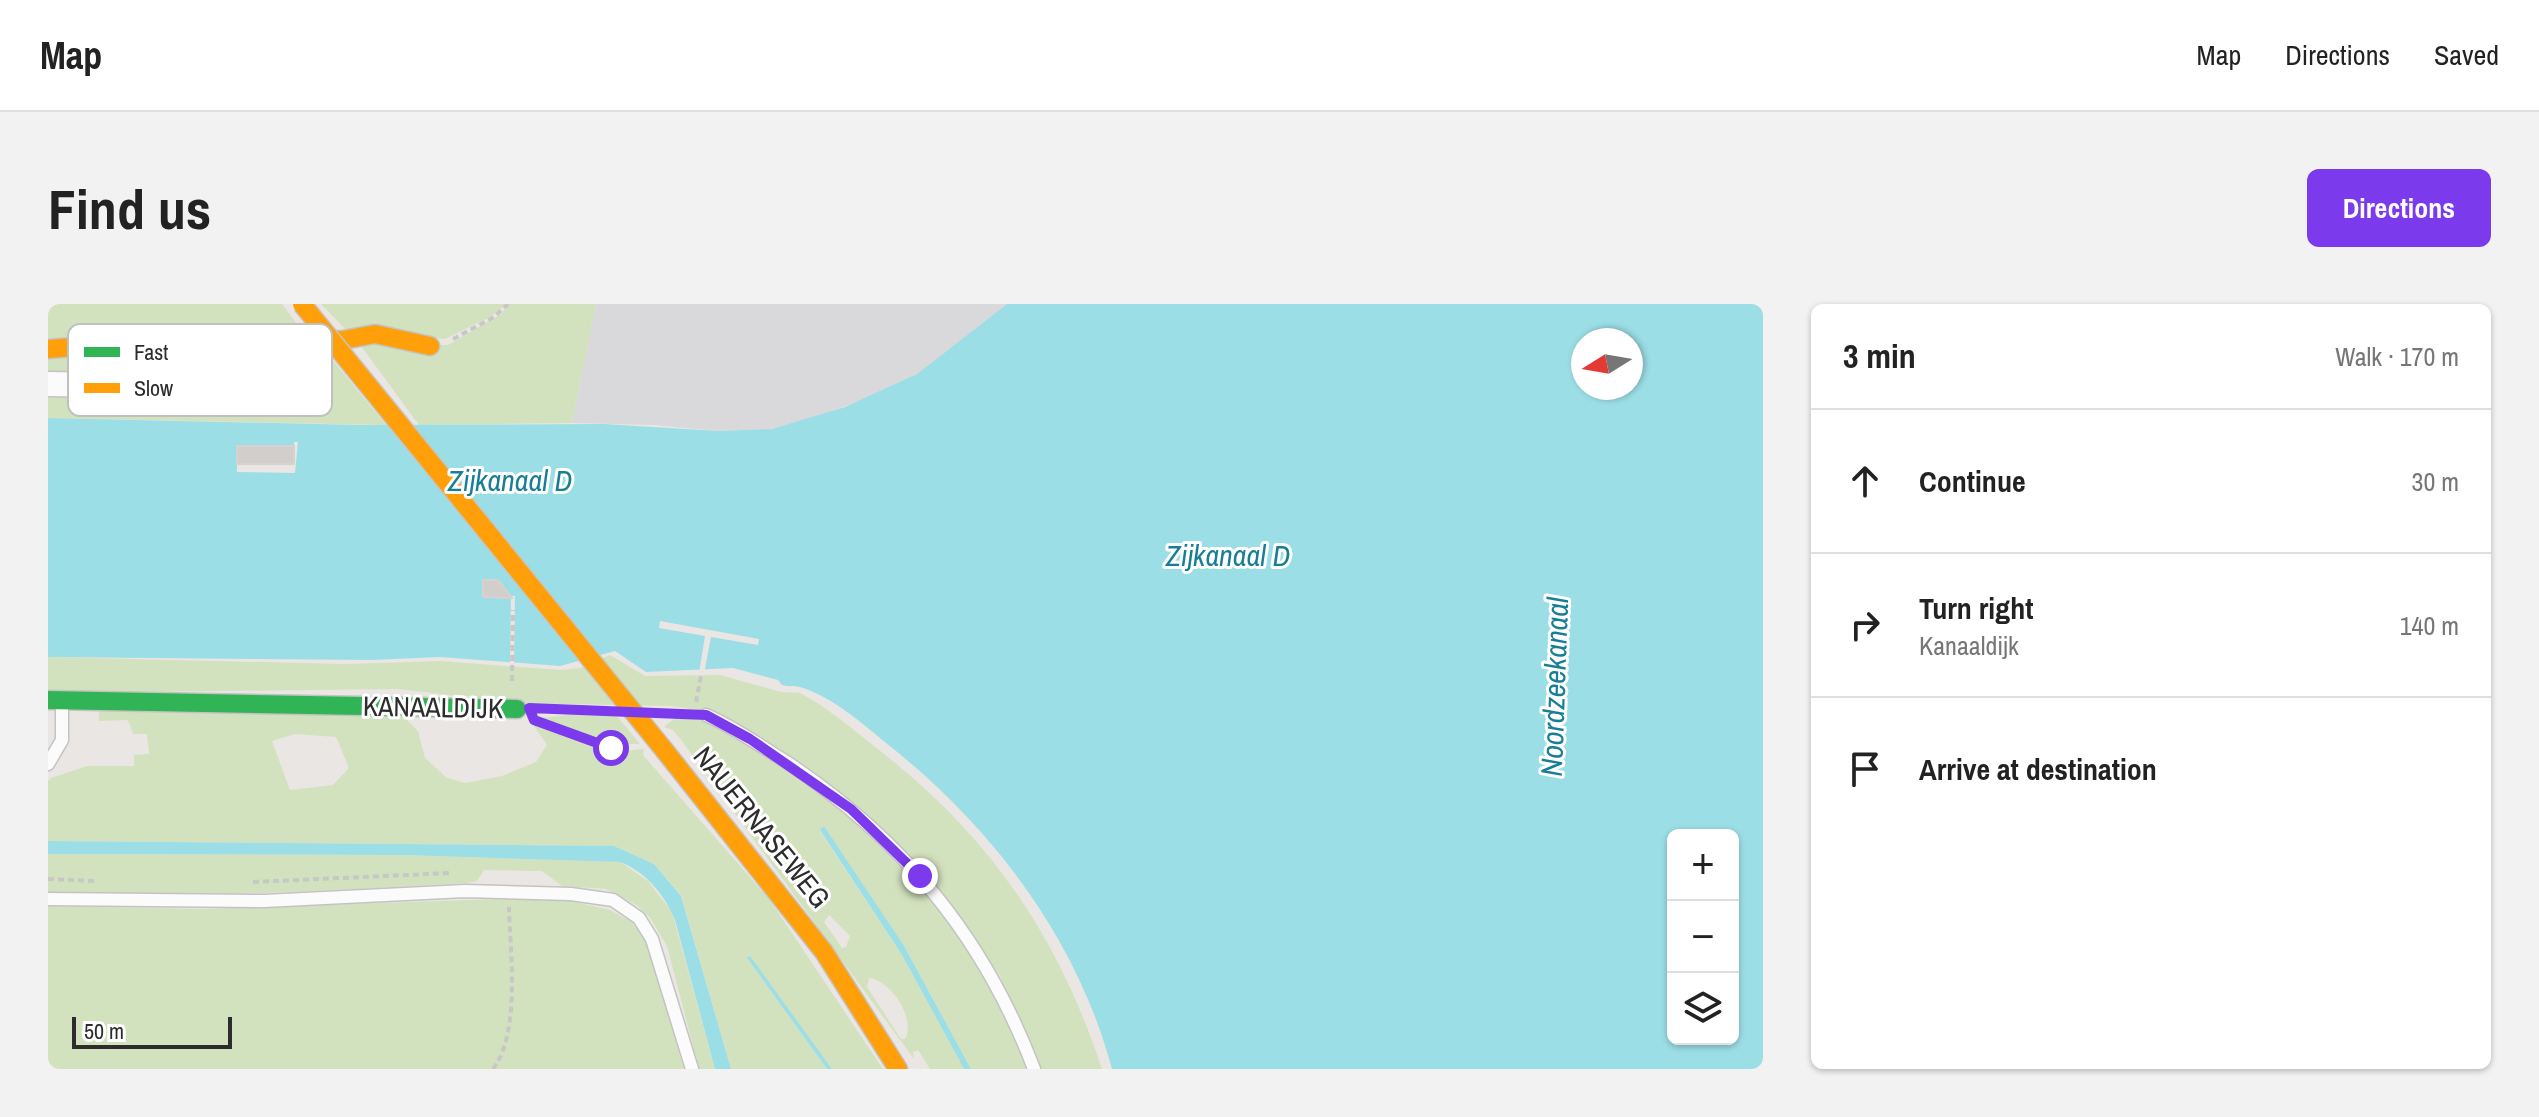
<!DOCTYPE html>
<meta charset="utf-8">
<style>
:root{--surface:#fff;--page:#f2f2f2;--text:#222;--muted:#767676;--line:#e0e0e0;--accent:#7c3aed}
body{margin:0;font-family:"Archivo Narrow",sans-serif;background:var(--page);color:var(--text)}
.controls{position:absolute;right:24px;bottom:24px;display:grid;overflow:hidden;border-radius:12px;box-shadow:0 2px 6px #0004}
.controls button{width:72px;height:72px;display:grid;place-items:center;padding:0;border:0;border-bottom:2px solid var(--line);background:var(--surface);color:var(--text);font:40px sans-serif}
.compass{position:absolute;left:1523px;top:24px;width:72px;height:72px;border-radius:50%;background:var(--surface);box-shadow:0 2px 6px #0004;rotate:259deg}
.scale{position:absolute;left:24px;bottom:20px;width:160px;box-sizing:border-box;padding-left:8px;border:4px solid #2c2c2c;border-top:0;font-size:22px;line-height:28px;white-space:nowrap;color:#2c2c2c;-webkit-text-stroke:6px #fff;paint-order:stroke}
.stop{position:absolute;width:24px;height:24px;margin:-18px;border:6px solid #7c3aed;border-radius:50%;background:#fff}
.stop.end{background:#7c3aed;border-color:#fff;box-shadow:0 2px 8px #0008}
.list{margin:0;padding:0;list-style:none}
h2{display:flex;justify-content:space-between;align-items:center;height:104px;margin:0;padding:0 32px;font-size:34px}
h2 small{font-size:26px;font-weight:400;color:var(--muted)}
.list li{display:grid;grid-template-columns:52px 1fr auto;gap:24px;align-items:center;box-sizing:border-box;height:144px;padding:0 32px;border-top:2px solid var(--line)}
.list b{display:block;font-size:30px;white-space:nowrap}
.list p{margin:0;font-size:26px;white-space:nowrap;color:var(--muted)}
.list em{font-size:26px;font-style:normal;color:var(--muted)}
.icon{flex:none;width:44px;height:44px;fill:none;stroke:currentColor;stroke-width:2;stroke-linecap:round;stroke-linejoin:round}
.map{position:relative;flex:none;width:1715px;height:765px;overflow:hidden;border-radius:12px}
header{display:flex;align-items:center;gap:48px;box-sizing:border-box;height:112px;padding:0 40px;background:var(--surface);border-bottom:2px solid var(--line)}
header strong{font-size:38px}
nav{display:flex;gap:44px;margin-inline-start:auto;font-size:28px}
.intro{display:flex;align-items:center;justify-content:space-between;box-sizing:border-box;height:192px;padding:0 48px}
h1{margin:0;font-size:56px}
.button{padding:20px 36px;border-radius:12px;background:var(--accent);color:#fff;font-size:28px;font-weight:700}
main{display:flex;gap:48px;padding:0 48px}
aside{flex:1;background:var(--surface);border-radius:12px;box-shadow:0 2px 6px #0004}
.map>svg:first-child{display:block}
.industrial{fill:#d9d8da}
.green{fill:#d3e2be;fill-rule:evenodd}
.water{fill:#9cdee6;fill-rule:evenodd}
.pier{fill:#eae6e3}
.building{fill:#d1cecc;stroke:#d5d2cf;stroke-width:2}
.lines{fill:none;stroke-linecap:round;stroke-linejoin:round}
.lane-casing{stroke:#c4c3c3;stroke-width:15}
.street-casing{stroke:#c4c3c3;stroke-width:27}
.fast-casing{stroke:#c4c3c3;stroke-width:21}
.slow-casing{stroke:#c4c3c3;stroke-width:21}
.path{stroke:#c7c7c6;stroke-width:4;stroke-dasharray:6 4;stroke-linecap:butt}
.lane{stroke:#fcfbfb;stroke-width:12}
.street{stroke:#fcfbfb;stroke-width:24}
.fast{stroke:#30b455;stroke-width:18}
.slow{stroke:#ff9f0a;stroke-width:18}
.slow-bridge-casing{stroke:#c6c4c2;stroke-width:21;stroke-linecap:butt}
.slow-bridge{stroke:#ff9f0a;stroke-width:18}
.route{stroke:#7c3aed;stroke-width:10}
.labels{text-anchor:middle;stroke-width:6;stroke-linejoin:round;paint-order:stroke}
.street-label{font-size:28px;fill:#2c2c2c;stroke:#fff}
.water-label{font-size:30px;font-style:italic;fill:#177e96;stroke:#fff}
.key{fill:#fff;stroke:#c0c0c0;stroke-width:2}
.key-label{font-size:22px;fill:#2c2c2c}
</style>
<header>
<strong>Map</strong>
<nav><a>Map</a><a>Directions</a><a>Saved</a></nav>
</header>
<div class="intro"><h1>Find us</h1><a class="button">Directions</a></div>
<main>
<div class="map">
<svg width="1715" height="765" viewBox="0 0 1715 765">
<rect width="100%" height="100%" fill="#eae6e3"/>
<path class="industrial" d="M 548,0 L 959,0 L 869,70 L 827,91 L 771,112 L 723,125 L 670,127 L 606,121 L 524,119 Z"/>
<path class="green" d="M 0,0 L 234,0 L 258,32 L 0,40 Z
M 273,0 L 459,0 L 442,13 L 397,35 L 301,29 Z
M 461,0 L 548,0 L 524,119 L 371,121 L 310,38 L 400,41 L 453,10 Z
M 273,42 L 338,121 L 0,114 L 0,50 Z
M 562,351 L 597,372 L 672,371 L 733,388 L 752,389 C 779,403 802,423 826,442 C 940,530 1009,629 1054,765 L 990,765 L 952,672 L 888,583 L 727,444 L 670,409 L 623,402 L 466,399 L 350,385 L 0,389 L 0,353 L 297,360 L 392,357 L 512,366 L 532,364 Z
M 51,401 L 356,413 L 370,427 L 377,454 L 399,474 L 417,479 L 454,472 L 488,458 L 499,441 L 484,419 L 564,448 L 596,445 L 595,451 L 721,595 L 835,765 L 784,765 L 699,654 L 779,765 L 683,765 L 633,591 L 606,560 L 566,542 L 0,537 L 0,477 L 3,474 L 39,462 L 86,462 L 86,451 L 101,450 L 99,430 L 85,430 L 80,416 L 51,417 ZM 247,430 L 288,433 L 301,464 L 285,481 L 242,486 L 224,437 Z
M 529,410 L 568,411 L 592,440 L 563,440 L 492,414 Z
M 629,412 C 719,419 878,573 925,648 C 948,685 964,725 980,765 L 923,765 L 855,640 L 776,522 L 772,527 L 854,651 L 916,765 L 882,765 L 870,746 L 865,748 L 866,755 L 634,437 L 625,426 L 616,423 ZM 781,611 L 802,632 L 798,643 L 794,644 L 776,618 ZM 821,674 C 844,677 868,715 857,735 L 853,735 L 819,683 Z
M 0,550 L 355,551 L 572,558 L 600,577 L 624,608 L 667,765 L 651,765 L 619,642 L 602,614 L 590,602 L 558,585 L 514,582 L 494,567 L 436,566 L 429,577 L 419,579 C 280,587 140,595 0,588 Z
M 449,595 L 523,597 L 562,606 L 584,618 L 598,636 L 636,765 L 0,765 L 0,602 L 153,605 Z"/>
<path class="water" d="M 959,0 L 1715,0 L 1715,765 L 1064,765 C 1030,638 949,529 848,447 C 819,424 788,394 752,383 C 746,381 740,383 734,381 L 730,376 L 685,364 L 598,368 L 567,347 L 512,362 L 392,353 L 324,356 L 0,353 L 0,114 L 312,121 L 556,120 L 670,127 L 724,125 L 797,103 L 869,70 ZM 1535,36 L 1583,36 L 1583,84 L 1535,84 ZM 1625,531 L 1685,531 L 1685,735 L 1625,735 Z
M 776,522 L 855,640 L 923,765 L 916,765 L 854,651 L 772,526 Z
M 0,537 L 566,542 L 606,560 L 633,592 L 683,765 L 667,765 L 627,616 C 617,591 598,568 572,558 L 355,551 L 0,550 Z
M 702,652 L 784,765 L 779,765 L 699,654 Z"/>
<path class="pier" d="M 246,138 L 250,138 L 247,169 L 189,168 L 189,160 L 246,160 Z
M 463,292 L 467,292 L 466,363 L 462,362 Z
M 612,317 L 711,335 L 710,341 L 663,333 L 656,370 L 651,369 L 657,332 L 611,324 Z"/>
<path class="building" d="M 189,142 L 246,142 L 246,160 L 189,160 Z
M 435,276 L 450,276 L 464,294 L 435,293 Z"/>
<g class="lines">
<defs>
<path id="lane" d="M 658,411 C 686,423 711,441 737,457 C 855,535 936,633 986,765
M 0,460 L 14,436 L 14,400
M 0,595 L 216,597 L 417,587 L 523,590 L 565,596 L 591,614 L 604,635 L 644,765"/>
<path id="street" d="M 0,80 L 237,84"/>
<path id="fast" d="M 0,396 L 469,405"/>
<path id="slow" d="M 0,45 L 102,37 L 295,36 L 327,30 L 382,42
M 617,447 L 776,648 L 850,765"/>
</defs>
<use href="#lane" class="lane-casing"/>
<use href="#street" class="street-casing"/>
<use href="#fast" class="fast-casing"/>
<use href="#slow" class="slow-casing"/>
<path class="path" d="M 405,35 L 446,13 L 460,0
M 464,377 L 465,306
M 648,398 L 653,372
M 495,404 L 547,406
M 623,408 L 643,408
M 491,418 L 563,444 L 577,445
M 0,575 L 48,577
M 205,578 L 403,569
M 445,765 C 473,728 462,648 461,603"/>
<use href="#lane" class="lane"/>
<use href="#street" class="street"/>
<use href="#fast" class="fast"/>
<use href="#slow" class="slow"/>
<defs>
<path id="slow-bridge" d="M 254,0 L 617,447"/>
</defs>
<use href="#slow-bridge" class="slow-bridge-casing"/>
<use href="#slow-bridge" class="slow-bridge"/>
</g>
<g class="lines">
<path class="route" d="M 563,444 L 486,416 L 481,404 L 658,411 L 702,435 L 803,505 L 872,572"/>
</g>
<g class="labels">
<g class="street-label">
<text transform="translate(385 403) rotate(1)" y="10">KANAALDIJK</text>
<text transform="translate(714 523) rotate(51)" y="10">NAUERNASEWEG</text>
</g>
<g class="water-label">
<text x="462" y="187">Zijkanaal D</text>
<text x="1180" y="262">Zijkanaal D</text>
<text transform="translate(1507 383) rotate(-88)" y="10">Noordzeekanaal</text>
</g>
</g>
<rect x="20" y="20" width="264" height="92" rx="12" class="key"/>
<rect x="36" y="43" width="36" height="10" fill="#30b455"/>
<rect x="36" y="79" width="36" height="10" fill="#ff9f0a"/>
<g class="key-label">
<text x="86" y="56">Fast</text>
<text x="86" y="92">Slow</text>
</g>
</svg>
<div class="controls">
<button>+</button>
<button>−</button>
<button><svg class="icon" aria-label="layers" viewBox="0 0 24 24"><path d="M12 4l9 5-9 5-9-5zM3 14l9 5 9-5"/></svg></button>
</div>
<svg class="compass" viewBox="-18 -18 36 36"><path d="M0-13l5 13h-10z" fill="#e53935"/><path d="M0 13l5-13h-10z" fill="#767676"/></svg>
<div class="scale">50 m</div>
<div class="stop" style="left:563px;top:444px"></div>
<div class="stop end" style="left:872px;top:572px"></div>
</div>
<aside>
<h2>3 min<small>Walk · 170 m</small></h2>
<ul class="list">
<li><svg class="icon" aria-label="ahead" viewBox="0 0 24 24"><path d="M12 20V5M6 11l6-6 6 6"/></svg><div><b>Continue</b></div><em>30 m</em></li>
<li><svg class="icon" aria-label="right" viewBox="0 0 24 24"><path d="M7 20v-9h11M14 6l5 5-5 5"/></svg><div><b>Turn right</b><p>Kanaaldijk</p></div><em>140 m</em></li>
<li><svg class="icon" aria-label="arrive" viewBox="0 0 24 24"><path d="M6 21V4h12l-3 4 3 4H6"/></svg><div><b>Arrive at destination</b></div></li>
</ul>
</aside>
</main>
